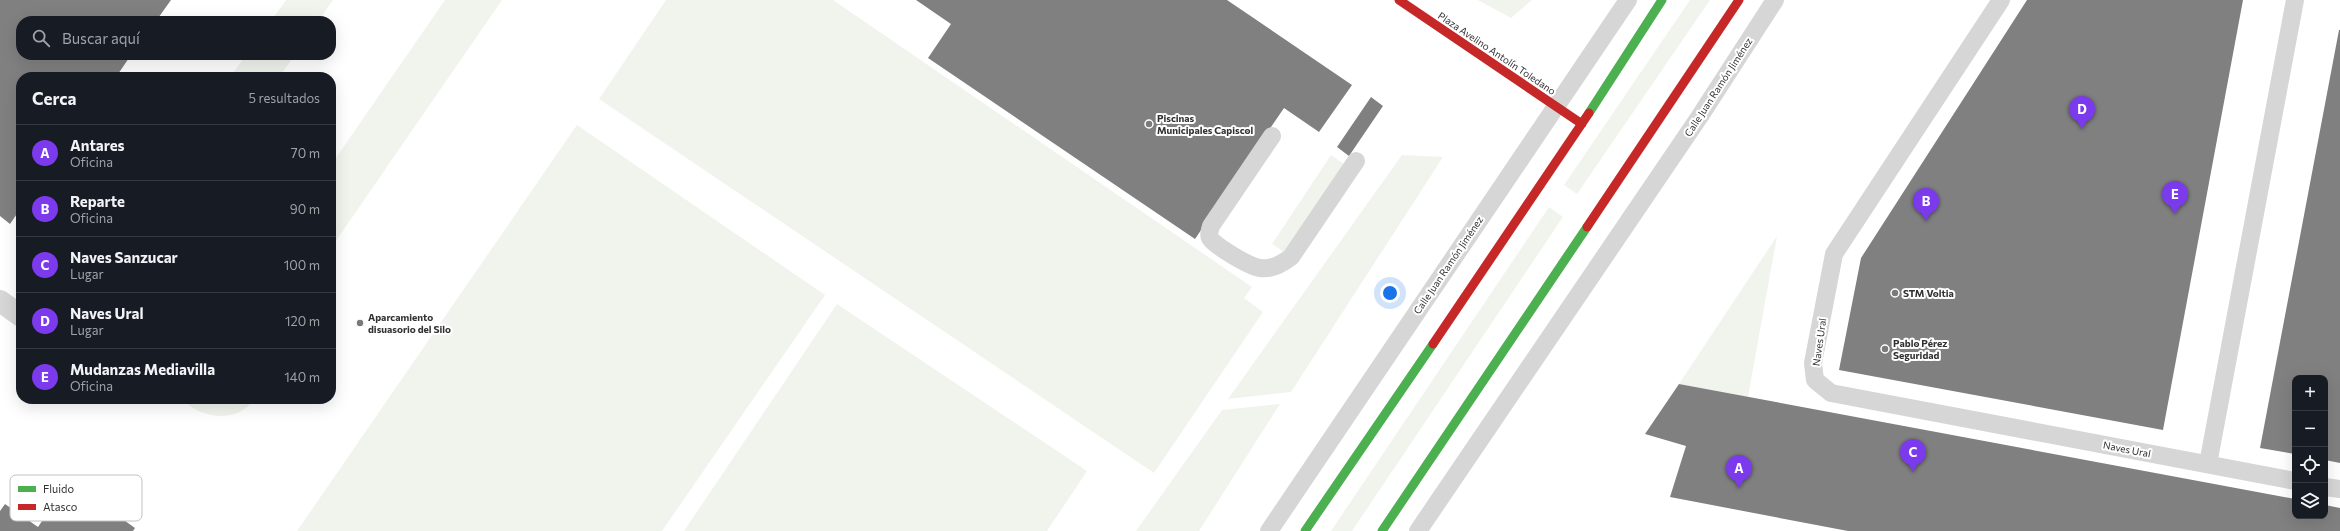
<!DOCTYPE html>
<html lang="es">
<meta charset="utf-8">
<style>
:root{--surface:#171b24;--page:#242831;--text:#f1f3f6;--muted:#9ea1a6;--line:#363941;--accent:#7c3aed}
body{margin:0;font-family:Commissioner,sans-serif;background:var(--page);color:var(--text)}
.controls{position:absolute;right:12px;bottom:12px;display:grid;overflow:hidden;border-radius:8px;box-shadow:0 4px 16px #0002}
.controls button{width:36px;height:36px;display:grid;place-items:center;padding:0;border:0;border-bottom:1px solid var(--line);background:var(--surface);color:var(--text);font:20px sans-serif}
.you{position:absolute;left:1390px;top:293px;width:14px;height:14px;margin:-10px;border:3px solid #fff;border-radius:50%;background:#1a73e8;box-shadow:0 0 0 6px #1a73e833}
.badge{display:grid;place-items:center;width:26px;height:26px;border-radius:50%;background:var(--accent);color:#fff;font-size:13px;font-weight:700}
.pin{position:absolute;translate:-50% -33px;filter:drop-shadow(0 1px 2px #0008)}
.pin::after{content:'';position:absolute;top:21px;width:14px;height:12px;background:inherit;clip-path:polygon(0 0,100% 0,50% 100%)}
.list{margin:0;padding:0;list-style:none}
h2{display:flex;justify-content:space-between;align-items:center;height:52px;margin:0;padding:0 16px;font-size:17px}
h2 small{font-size:13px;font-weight:400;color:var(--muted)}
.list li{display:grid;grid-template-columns:26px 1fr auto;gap:12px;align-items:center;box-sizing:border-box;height:56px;padding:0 16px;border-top:1px solid var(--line)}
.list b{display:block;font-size:15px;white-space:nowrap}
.list p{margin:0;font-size:13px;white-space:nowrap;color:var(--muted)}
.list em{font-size:13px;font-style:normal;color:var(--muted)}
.icon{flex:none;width:22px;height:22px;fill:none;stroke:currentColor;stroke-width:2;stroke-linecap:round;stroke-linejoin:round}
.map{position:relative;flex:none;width:2340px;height:531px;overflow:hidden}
.search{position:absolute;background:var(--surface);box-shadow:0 4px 16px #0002;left:16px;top:16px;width:320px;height:44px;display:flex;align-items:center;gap:10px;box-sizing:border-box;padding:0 14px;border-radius:16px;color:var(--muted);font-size:15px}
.panel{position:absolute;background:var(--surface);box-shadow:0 4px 16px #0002;left:16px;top:72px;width:320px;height:332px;border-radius:16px}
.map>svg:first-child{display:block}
.green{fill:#f0f4ed}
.building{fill:#808080}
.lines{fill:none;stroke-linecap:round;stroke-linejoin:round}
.lane{stroke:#d6d6d6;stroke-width:18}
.street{stroke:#d6d6d6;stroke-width:22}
.fast{stroke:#4caf50;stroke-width:9}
.jam{stroke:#c62828;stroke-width:9}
.poi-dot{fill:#7a7a7a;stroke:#fff;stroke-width:1.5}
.labels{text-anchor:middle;stroke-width:4;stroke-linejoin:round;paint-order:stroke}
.street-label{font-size:10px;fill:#323232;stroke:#fff}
.poi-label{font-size:10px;font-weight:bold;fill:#323232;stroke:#fff;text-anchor:start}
.key{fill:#fff;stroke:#c2c2c2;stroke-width:1}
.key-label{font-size:11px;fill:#323232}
</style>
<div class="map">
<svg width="2340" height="531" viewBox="0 0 2340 531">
<rect width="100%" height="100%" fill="#fff"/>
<path class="green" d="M 286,0 L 333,0 L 318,21 L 271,21 Z
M 445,0 L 502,0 L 331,248 L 331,165 Z
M 666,0 L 833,0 L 1252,287 L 1244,298 L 1263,312 L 1154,473 L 599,99 Z
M 1478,0 L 1532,0 L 1511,18 Z
M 1690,0 L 1710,0 L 1577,194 L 1564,185 Z
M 246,55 L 295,55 L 279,77 L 230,77 Z
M 577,125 L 825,295 L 662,531 L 297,531 Z
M 1331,155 L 1344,164 L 1284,252 L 1272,244 Z
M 1402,155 L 1443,157 L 1291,392 L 1228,399 Z
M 1549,207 L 1563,217 L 1352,531 L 1331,531 Z
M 1777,236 L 1748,397 L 1679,384 Z
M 837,304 L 1087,471 L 1047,531 L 684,531 Z
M 182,399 L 254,399 C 238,424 200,419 182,399 Z
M 1280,404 L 1199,531 L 1136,531 L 1222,410 Z"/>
<path class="building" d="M 0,0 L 171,0 L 156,21 L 21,21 L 21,55 L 131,55 L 116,77 L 21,77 L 21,208 L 10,224 L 0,216 Z
M 916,0 L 1227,0 L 1352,85 L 1319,132 L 1284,108 L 1195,239 L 928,58 L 951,24 Z
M 2027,0 L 2243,0 L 2163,430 L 1839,370 L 1861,258 Z
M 2339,30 L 2340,30 L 2340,463 L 2325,460 L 2325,378 L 2295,378 L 2295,454 L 2260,448 Z
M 1371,97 L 1383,106 L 1349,156 L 1337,147 Z
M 1679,384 L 2295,499 L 2295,516 L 2325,516 L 2325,505 L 2340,508 L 2340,531 L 1848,531 L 1670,497 L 1686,446 L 1645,434 Z
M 69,481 L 135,528 L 133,531 L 0,531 L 0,511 L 5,504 L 38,527 Z"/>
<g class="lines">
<path class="lane" d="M 2001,0 L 1834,254 L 1813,363 L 1815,380 L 1831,393 L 2295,481
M 1272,136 L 1211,226 C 1210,230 1208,234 1210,238 C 1215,246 1250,267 1260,268 C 1272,270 1282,264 1291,257 L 1356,161
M 2208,464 L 2295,0
M 2325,487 L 2340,489
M 1269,531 L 1628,0
M 1418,531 L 1700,116 L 1775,0"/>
<path class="street" d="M 0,301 L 21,316"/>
<path class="fast" d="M 1589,113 L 1662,0
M 1305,531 L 1433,344
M 1382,531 L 1587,227"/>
<path class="jam" d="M 1399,0 L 1582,124
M 1587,227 L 1739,0
M 1433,344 L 1589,113"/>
</g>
<g class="poi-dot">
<circle cx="1149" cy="124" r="4"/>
<circle cx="1895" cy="293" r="4"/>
<circle cx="360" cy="323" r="4"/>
<circle cx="1885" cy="349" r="4"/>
</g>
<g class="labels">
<g class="street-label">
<text transform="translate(1497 53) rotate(34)" y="4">Plaza Avelino Antolín Toledano</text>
<text transform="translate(1718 87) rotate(-57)" y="4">Calle Juan Ramón Jiménez</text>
<text transform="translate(1448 265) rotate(-56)" y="4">Calle Juan Ramón Jiménez</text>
<text transform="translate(1819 342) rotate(-82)" y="4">Naves Ural</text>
<text transform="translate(2127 449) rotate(11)" y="4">Naves Ural</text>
</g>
<g class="poi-label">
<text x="1157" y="122">Piscinas<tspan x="1157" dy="12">Municipales Capiscol</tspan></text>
<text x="1903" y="297">STM Voltia</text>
<text x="368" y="321">Aparcamiento<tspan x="368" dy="12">disuasorio del Silo</tspan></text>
<text x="1893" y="347">Pablo Pérez<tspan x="1893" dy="12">Seguridad</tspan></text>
</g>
</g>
<rect x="10" y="475" width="132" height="46" rx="6" class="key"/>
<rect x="18" y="486" width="18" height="6" fill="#4caf50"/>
<rect x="18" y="504" width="18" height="6" fill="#c62828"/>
<g class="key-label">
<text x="43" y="493">Fluido</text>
<text x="43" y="511">Atasco</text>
</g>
</svg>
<div class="controls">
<button>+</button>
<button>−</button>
<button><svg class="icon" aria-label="locate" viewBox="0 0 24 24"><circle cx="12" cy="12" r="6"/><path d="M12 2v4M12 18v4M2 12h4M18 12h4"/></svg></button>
<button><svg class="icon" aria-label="layers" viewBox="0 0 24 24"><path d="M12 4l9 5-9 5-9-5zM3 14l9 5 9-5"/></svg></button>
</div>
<div class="you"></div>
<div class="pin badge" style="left:1739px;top:488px">A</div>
<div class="pin badge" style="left:1926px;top:221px">B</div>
<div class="pin badge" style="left:1913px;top:472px">C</div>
<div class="pin badge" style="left:2082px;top:129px">D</div>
<div class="pin badge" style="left:2175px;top:214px">E</div>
<div class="search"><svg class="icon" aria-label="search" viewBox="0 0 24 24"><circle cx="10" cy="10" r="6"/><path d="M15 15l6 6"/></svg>Buscar aquí</div>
<section class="panel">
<h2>Cerca<small>5 resultados</small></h2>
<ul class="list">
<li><span class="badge">A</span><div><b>Antares</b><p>Oficina</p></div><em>70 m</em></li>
<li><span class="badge">B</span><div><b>Reparte</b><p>Oficina</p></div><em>90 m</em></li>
<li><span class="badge">C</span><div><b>Naves Sanzucar</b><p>Lugar</p></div><em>100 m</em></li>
<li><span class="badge">D</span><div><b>Naves Ural</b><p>Lugar</p></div><em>120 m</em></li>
<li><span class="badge">E</span><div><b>Mudanzas Mediavilla</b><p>Oficina</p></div><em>140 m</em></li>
</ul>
</section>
</div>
